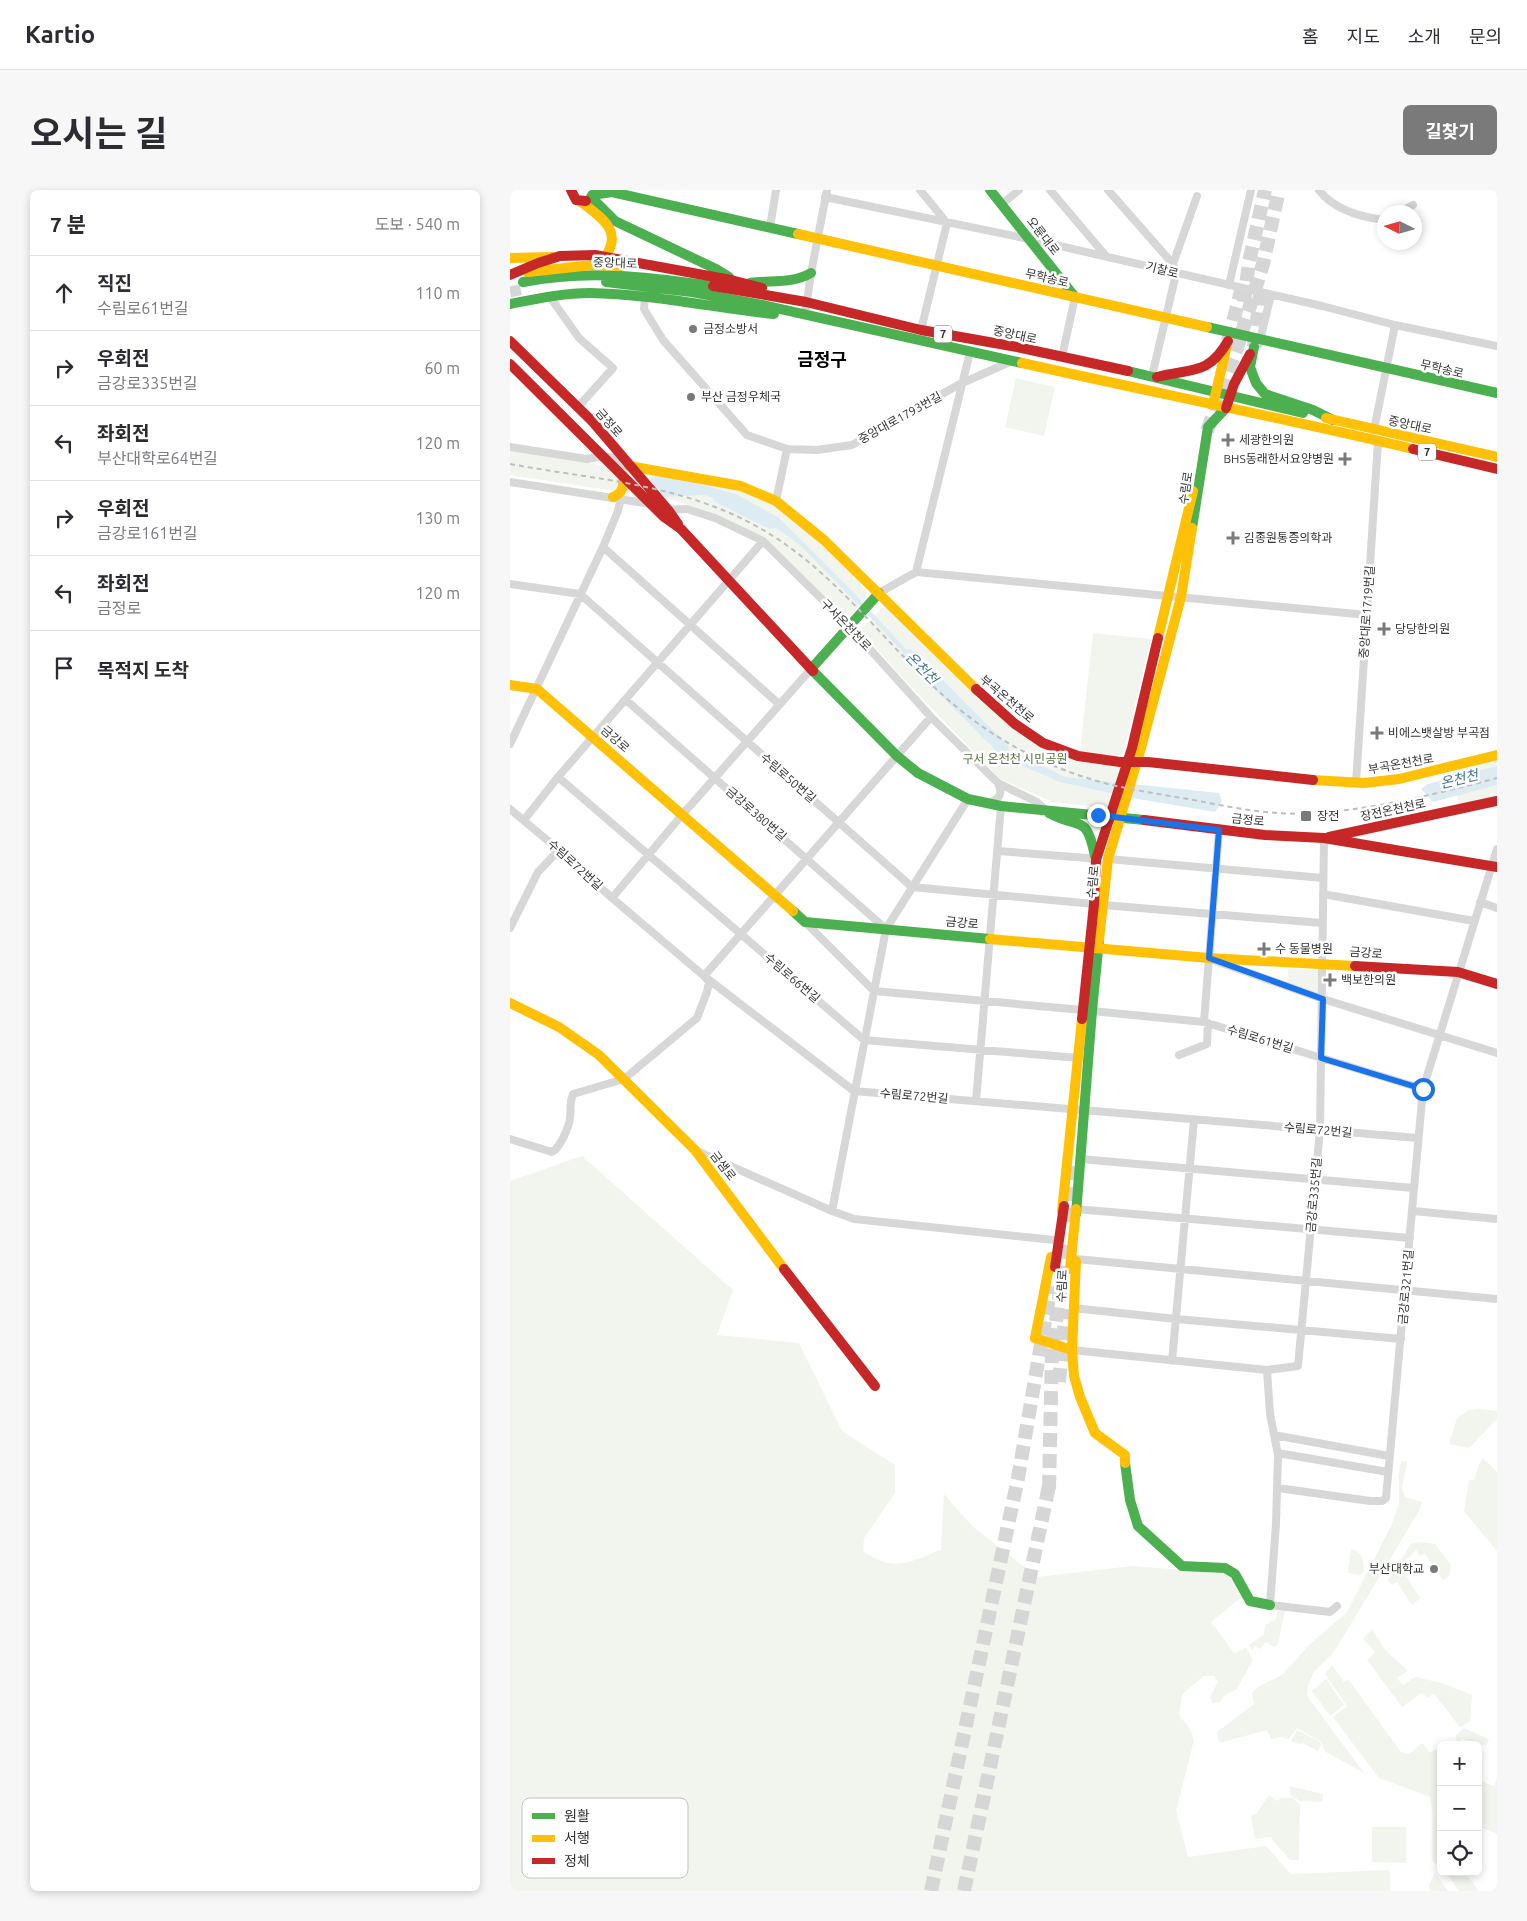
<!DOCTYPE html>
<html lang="ko">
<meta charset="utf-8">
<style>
:root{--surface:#fff;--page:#f7f7f7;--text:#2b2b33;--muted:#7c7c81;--line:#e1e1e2;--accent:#7a7a7a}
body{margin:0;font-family:Ubuntu,"Noto Sans KR",sans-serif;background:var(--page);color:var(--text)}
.controls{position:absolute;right:15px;bottom:15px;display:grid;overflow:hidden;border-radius:8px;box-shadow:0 2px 8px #0003}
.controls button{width:45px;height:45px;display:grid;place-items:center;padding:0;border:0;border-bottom:1px solid var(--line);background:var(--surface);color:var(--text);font:25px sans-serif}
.compass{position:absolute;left:867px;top:15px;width:45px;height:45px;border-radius:50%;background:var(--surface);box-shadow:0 2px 8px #0003;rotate:275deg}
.stop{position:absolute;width:15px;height:15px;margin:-11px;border:4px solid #1a73e8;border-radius:50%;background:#fff}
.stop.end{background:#1a73e8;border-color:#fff;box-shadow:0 1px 5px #0008}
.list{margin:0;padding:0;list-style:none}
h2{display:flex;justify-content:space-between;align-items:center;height:65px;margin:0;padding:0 20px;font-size:21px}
h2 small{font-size:16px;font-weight:400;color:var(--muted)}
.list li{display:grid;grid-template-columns:32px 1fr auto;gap:15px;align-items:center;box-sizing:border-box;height:75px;padding:0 20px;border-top:1px solid var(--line)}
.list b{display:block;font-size:19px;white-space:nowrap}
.list p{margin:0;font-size:16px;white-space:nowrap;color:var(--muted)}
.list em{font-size:16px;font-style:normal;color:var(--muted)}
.icon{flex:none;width:28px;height:28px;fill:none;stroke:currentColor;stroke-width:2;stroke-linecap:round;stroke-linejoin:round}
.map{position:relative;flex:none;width:987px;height:1701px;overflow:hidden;border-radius:8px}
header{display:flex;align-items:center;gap:30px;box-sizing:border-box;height:70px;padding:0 25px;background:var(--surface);border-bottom:1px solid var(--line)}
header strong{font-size:24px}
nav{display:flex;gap:28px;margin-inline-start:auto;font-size:18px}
.intro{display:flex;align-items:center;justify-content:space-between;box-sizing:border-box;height:120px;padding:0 30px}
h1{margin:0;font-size:35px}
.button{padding:12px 22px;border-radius:8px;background:var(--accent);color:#fff;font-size:18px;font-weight:700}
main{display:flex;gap:30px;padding:0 30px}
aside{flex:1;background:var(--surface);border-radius:8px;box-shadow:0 2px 8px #0003}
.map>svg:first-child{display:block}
.green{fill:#f1f5ed}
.water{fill:#ddebf3}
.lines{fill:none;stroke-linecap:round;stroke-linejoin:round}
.river{stroke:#ddebf3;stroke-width:12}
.primary-tunnel{stroke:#d6d6d6;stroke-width:11;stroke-dasharray:11 5.5;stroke-linecap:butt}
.highway-tunnel{stroke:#d6d6d6;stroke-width:14;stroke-dasharray:14 7;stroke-linecap:butt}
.street{stroke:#d7d7d7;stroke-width:8}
.fast{stroke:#4caf50;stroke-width:10}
.slow{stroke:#ffc107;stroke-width:10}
.jam{stroke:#c62828;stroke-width:10}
.rail{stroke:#bebebe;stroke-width:2;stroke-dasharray:5 4;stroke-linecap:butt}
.route{stroke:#1a73e8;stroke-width:6}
.poi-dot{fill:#7a7a7a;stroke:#fff;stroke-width:2}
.labels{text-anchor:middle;stroke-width:5;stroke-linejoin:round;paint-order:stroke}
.shield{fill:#fff;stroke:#707070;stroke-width:1}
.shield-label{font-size:11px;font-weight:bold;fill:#333}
.street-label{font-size:12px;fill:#333;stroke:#fff}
.poi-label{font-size:12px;fill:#333;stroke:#fff;text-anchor:start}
.park-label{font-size:12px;fill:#56703f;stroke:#fff}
.water-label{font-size:14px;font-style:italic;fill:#3f7597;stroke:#fff}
.district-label{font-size:18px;font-weight:bold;fill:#000;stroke:#fff}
.key{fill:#fff;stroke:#c2c2c2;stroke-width:1}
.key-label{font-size:14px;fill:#333}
</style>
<header>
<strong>Kartio</strong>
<nav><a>홈</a><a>지도</a><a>소개</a><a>문의</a></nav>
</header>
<div class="intro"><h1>오시는 길</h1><a class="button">길찾기</a></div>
<main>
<aside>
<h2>7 분<small>도보 · 540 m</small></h2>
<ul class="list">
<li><svg class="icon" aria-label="ahead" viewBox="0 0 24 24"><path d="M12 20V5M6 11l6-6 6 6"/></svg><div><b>직진</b><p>수림로61번길</p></div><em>110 m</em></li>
<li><svg class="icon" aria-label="right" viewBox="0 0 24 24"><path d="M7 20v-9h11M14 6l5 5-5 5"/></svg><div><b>우회전</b><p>금강로335번길</p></div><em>60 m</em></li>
<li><svg class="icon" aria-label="left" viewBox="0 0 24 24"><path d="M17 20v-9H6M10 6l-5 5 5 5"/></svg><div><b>좌회전</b><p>부산대학로64번길</p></div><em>120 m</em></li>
<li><svg class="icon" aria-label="right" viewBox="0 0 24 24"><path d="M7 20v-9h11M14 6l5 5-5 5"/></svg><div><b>우회전</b><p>금강로161번길</p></div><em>130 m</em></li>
<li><svg class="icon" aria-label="left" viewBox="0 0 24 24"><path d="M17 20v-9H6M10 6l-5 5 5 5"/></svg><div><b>좌회전</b><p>금정로</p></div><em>120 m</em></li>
<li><svg class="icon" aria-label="arrive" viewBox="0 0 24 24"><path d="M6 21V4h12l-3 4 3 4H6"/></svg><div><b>목적지 도착</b></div></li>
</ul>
</aside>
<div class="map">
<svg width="987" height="1701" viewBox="0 0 987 1701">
<rect width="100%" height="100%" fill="#fff"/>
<path class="green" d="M 506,188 L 545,197 L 534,246 L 495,237 Z
M 0,260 L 170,288 L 233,300 L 257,310 L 298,341 L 342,384 L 357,402 L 357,406 L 340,426 L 335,428 L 244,343 L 197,321 L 163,310 L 0,285 Z
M 374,416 L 508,541 L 567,568 L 605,577 L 609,584 L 601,614 L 597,618 L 543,612 L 490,589 L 387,482 L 350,440 Z
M 583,443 L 641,449 L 613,564 L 605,568 L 570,561 Z
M 987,567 L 987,608 L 949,616 L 942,583 L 943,578 Z
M 778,779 L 809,780 L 809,803 L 777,793 Z
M 72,966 L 223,1100 L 207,1145 L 289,1153 L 332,1241 L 385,1275 L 385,1303 L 354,1348 L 353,1361 C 384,1383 399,1372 431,1360 L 434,1304 L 462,1336 L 527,1387 L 622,1376 L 712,1383 L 722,1388 L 732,1407 L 701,1432 L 724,1463 L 736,1458 L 743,1470 L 726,1500 L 715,1505 L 710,1512 L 703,1513 L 700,1507 L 708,1492 L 704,1486 L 693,1486 L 672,1505 L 669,1525 L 680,1539 L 684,1551 L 666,1620 L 678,1667 L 756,1656 L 781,1684 L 880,1680 L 880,1701 L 0,1701 L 0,991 Z
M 969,1219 L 987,1221 L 987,1229 L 959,1258 L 939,1254 L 947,1228 L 959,1220 Z
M 973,1268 L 987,1282 L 987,1361 L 954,1321 L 959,1290 L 964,1290 L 969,1274 Z
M 891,1271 L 897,1272 L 892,1298 L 895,1307 L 912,1312 L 909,1321 L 824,1462 L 804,1482 L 798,1495 L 797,1506 L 854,1583 L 816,1562 L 810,1551 L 787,1538 L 779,1549 L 771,1547 L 761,1549 L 757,1540 L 709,1553 L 707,1542 L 744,1514 L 742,1503 L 748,1497 L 772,1485 L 799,1455 L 837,1422 L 881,1336 L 889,1314 L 889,1283 Z
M 908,1352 L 925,1354 L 941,1375 L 939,1386 L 933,1390 L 915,1364 L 910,1366 L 906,1360 L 890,1376 L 910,1408 L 902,1415 L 887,1392 L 882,1395 L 878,1390 L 901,1354 Z
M 841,1359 C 852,1361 854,1371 854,1381 L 851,1385 L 838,1383 Z
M 768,1420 L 775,1421 L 768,1454 L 764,1457 L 756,1452 L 750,1459 L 745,1456 L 742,1460 L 739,1455 L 754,1445 L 755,1435 L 766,1429 Z
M 862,1439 L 876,1461 L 898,1481 L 887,1488 L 893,1495 L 905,1487 L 932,1493 L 962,1505 L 960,1532 L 950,1537 L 924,1504 L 917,1508 L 914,1504 L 910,1504 L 892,1517 L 857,1470 L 865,1462 L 853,1449 Z
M 822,1475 L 834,1492 L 838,1489 L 891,1562 L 899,1564 L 912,1553 L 920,1562 L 931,1558 L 931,1675 L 923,1673 C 919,1652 926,1629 920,1607 L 869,1588 L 823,1527 L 837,1516 L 815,1484 Z
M 816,1489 L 834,1515 L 820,1526 L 802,1501 Z
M 954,1538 L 979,1549 L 976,1556 L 952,1549 L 947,1553 L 946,1545 Z
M 787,1540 L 809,1551 L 811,1555 L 808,1561 L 792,1553 L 790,1554 L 781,1551 Z
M 987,1588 L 987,1644 L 968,1636 L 968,1590 L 984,1596 Z
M 779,1596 L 813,1604 L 812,1612 L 790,1611 L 781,1606 Z
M 759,1605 L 767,1611 L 771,1608 L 783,1608 L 790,1615 L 789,1670 L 780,1670 L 760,1647 L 745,1649 L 741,1626 L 747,1623 Z
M 862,1637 L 896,1637 L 896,1673 L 862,1672 Z
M 936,1682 C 952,1682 961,1686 968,1701 L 949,1701 Z
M 925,1683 L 938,1701 L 920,1701 L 919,1695 Z"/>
<path class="water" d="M 149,286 L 180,291 L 228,305 L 269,328 L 343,402 L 395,458 L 445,518 L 491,556 L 555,587 L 709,603 L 712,611 L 705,622 L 628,609 L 550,592 L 513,576 L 473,548 L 362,429 L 291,356 L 275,344 L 235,318 L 195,305 L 149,307 L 138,289 Z
M 987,576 L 987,595 L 923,612 L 911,599 L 918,594 Z"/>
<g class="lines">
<path class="river" d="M 209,307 L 261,333
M 399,465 L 493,559"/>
<path class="primary-tunnel" d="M 0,102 L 14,99"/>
<path class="highway-tunnel" d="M 734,112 L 739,72 L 755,0
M 718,151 L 731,101
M 744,157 L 750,105
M 697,241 L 727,158 L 753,74 L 769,0
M 559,1032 L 565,974
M 549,1192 L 556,1119
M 539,1299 L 542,1162 L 556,1054
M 421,1701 L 508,1288 L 541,1096
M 454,1701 L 540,1291"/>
<path class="street" d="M 410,0 L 437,33 L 411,140
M 540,0 L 596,66
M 598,0 L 663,74
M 809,0 C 824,20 851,27 874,30
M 315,7 L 519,49 L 812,116 L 885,135 L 987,156
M 492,14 L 509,0
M 890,22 L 903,15
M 260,37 L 266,0
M 719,95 L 741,0
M 40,107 L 69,148 L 103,178 L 68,217
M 135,107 L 134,119 L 153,150 L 237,245 L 277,259 L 307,260 L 342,255 L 450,194 L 502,171
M 295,125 L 301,83 L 317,0
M 749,154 L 761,105
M 552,167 L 565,107
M 642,186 L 666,84 L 663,74 L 687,6
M 864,240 L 885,135
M 0,257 L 77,269 L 93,266 L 103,268 L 110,275 L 119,276
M 0,292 L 141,314
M 266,311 L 277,259
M 156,320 L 177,319 L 205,328 L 253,351 L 339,436 L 421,527 L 488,593 L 527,612 L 536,620
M 93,357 L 269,514
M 406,382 L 460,162
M 0,394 L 70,404 L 402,697 L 584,714
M 369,403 L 406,382 L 857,425
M 116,510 L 376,739
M 0,554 L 93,357 L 108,321 L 111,308
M 48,587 L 354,850 L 568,868
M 846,593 L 868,251
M 479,613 C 490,609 493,603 488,593
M 0,619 L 49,660 L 102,708 L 194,786 L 344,901 L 908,948
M 14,630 L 48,587 L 253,351
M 488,661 L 577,668 L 586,670
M 598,669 L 813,688
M 813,704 L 964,731
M 102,708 L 172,625 L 301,479
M 970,712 L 987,718
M 593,715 L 812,733
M 295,732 L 364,801 L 573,820
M 0,738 L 28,682 L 49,660
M 706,771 L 813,809 L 987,863
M 582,821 L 694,832 L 913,899
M 694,832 L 709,640
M 669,865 L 697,854 L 698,833
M 466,911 L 491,616
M 0,949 L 42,962 C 50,958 59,937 60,928 C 62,917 58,917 63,904 L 114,889 L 187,828 L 197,802 L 199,792 L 194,786 L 421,527
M 187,961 L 322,1021 L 344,1029 L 544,1050 L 548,1054
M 570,969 L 904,998
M 566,1019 L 900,1048
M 322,1021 L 376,739 L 458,609
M 903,1021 L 987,1029
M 566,1069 L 987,1109
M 563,1118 L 666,1129 L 891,1149
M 562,1160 L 757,1180 L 788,1176 L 810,940 L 814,648
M 662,1171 L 684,930
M 757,1180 L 760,1224 L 768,1265 L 766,1334 L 760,1415 L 820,1422 L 827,1416
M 764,1245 L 879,1266
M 768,1263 L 878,1282
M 768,1298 L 860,1311 L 872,1311 L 876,1308 L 913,899 L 987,659"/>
<path class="fast" d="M 480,0 L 565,107
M 82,5 L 102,2 L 288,44
M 81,7 L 105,31 L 206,79 L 219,87
M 13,92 C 80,79 137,87 203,96
M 96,92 L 182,102 L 252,115 L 512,173
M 240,93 C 261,90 282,94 301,83
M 0,114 C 26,109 53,103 80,103 C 142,104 203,118 264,124
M 697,137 L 987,203
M 744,157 L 740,177 L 746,193 L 755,204 L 803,220 L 823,230
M 618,181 L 793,223
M 682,338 L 698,237 L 716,218
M 301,479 L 369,403
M 303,481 L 387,566 L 408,583 L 458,609 L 491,616 L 634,630
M 539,623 C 571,640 576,623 585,666
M 283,721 L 295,732 L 480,749
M 566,1024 L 582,821 L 589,750
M 615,1273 L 620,1310 L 628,1336 L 672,1376 L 715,1378 L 725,1384 L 740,1411 L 760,1415"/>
<path class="slow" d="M 70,11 C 90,27 114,40 95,67
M 288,44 L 697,137
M 0,68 L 42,67
M 18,82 L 82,75 L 112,76
M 512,173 C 642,202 773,228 903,259
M 703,215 L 716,159
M 816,228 L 987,267
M 119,276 L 231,296 L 266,311 L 314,350 L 466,499
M 103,307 C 113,303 114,296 113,286
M 648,448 L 683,301
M 0,495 L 27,499 L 283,721
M 803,590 L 854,593 L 889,589 L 987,565
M 480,749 L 699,768 L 845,776
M 589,750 L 598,669 L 631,558 L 671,407 L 682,338
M 0,813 L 49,837 L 89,865 L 185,960 L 274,1079
M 552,1021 L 572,829
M 541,1067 L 525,1148 L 562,1160
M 566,1071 L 562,1160 L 564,1186 L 570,1207 L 585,1243 L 615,1265 L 615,1273
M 560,1079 L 566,1019"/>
<path class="jam" d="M 61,0 L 66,10 L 76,11
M 0,85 L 28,73 L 50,66 L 85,65 L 221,90 L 252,98
M 203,96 L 296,112 L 411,140 L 507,157 L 618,181
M 0,151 L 82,231 L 159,321 L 168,334
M 0,174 L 154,327 L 171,339 L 303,481
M 647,187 C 681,178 698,186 718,151
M 716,218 L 724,194 L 740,164
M 903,259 L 987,279
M 466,499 L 505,534 L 533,553 L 568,566 L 610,572 L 638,572 L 803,590
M 634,630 L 755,645 L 814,648 L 987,677
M 819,647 L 987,611
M 845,776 L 948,782 L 987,794
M 572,829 L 584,714 L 586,670 L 622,558 L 648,448
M 545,1077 L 554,1016
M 274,1079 L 365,1196"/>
<path class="rail" d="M 0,274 C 87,290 175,294 253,340 C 329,384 377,458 443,514 C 488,552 540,579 598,594 C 626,601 655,605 684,610 C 724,618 763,626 804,623 C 867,619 926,604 987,588"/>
</g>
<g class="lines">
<path class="route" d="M 588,625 L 709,640 L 699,768 L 813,809 L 811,868 L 913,899"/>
</g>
<g class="poi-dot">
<circle cx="183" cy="139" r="5"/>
<circle cx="181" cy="207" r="5"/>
<path d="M715.5 242.5h5v5h5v5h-5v5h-5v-5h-5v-5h5z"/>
<path d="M832.5 261.5h5v5h5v5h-5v5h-5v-5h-5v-5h5z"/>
<path d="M720.5 340.5h5v5h5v5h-5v5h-5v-5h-5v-5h5z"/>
<path d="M871.5 431.5h5v5h5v5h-5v5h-5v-5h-5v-5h5z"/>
<path d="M864.5 535.5h5v5h5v5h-5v5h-5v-5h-5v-5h5z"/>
<rect x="790" y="620" width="12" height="12" rx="2.5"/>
<path d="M751.5 751.5h5v5h5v5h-5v5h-5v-5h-5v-5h5z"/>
<path d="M817.5 782.5h5v5h5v5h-5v5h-5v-5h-5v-5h5z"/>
<circle cx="924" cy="1379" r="5"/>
</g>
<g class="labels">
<g class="shield">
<rect x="424" y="135.5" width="18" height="17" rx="4"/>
<rect x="908" y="253.5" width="18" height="17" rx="4"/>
</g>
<g class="shield-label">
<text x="433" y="148">7</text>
<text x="917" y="266">7</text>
</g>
<g class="street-label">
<text transform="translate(533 46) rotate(52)" y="4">오륜대로</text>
<text transform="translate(105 73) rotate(2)" y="4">중앙대로</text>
<text transform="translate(652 80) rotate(14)" y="4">기찰로</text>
<text transform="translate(537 88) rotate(13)" y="4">무학송로</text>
<text transform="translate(505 145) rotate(12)" y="4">중앙대로</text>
<text transform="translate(932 179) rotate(13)" y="4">무학송로</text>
<text transform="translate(390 228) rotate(-29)" y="4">중앙대로1793번길</text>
<text transform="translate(99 233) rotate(49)" y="4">금정로</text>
<text transform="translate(900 235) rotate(12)" y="4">중앙대로</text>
<text transform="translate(676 298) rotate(-81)" y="4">수림로</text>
<text transform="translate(857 422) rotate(-86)" y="4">중앙대로1719번길</text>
<text transform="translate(336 435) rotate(46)" y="4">구서온천천로</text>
<text transform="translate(497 509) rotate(40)" y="4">부곡온천천로</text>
<text transform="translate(105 549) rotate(41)" y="4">금강로</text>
<text transform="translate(891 574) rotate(-10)" y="4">부곡온천천로</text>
<text transform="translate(278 588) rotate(41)" y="4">수림로50번길</text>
<text transform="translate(883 620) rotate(-12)" y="4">장전온천천로</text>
<text transform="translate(246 624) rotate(41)" y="4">금강로380번길</text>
<text transform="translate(738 630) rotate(6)" y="4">금정로</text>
<text transform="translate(65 675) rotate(42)" y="4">수림로72번길</text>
<text transform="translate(583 692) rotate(-84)" y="4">수림로</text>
<text transform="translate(452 733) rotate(5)" y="4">금강로</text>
<text transform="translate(856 763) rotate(4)" y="4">금강로</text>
<text transform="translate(282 788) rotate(41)" y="4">수림로66번길</text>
<text transform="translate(750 849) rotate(17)" y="4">수림로61번길</text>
<text transform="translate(404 906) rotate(5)" y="4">수림로72번길</text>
<text transform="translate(808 940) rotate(5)" y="4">수림로72번길</text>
<text transform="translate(213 976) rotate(53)" y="4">금샘로</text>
<text transform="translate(804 1005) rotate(-85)" y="4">금강로335번길</text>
<text transform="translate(552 1096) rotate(-87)" y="4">수림로</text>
<text transform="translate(896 1097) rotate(-85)" y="4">금강로321번길</text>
</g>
<g class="poi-label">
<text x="193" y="143">금정소방서</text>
<text x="191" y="211">부산 금정우체국</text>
<text x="729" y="254">세광한의원</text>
<text x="824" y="273" text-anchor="end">BHS동래한서요양병원</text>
<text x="734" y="352">김종원통증의학과</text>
<text x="885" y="443">당당한의원</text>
<text x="878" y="547">비에스뱃살방 부곡점</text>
<text x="807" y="630">장전</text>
<text x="765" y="763">수 동물병원</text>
<text x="831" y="794">백보한의원</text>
<text x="914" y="1383" text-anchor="end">부산대학교</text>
</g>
<g class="park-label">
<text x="505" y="573">구서 온천천 시민공원</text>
</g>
<g class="water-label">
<text transform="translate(412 478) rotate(45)" y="5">온천천</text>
<text transform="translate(949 589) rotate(-14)" y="5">온천천</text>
</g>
<g class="district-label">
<text x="312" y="176">금정구</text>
</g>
</g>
<rect x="12" y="1608" width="166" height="80" rx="8" class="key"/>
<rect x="22" y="1623" width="23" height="6" fill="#4caf50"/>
<rect x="22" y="1645" width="23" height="7" fill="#ffc107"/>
<rect x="22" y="1668" width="23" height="6" fill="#c62828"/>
<g class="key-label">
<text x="54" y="1631">원활</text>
<text x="54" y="1653">서행</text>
<text x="54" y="1676">정체</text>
</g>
</svg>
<div class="controls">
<button>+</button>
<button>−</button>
<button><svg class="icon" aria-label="locate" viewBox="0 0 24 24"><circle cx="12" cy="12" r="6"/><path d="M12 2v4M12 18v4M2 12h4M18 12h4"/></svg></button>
</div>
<svg class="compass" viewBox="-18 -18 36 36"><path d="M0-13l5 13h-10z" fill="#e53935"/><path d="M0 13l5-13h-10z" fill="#7c7c81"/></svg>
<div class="stop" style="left:913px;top:899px"></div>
<div class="stop end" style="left:588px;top:625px"></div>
</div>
</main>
